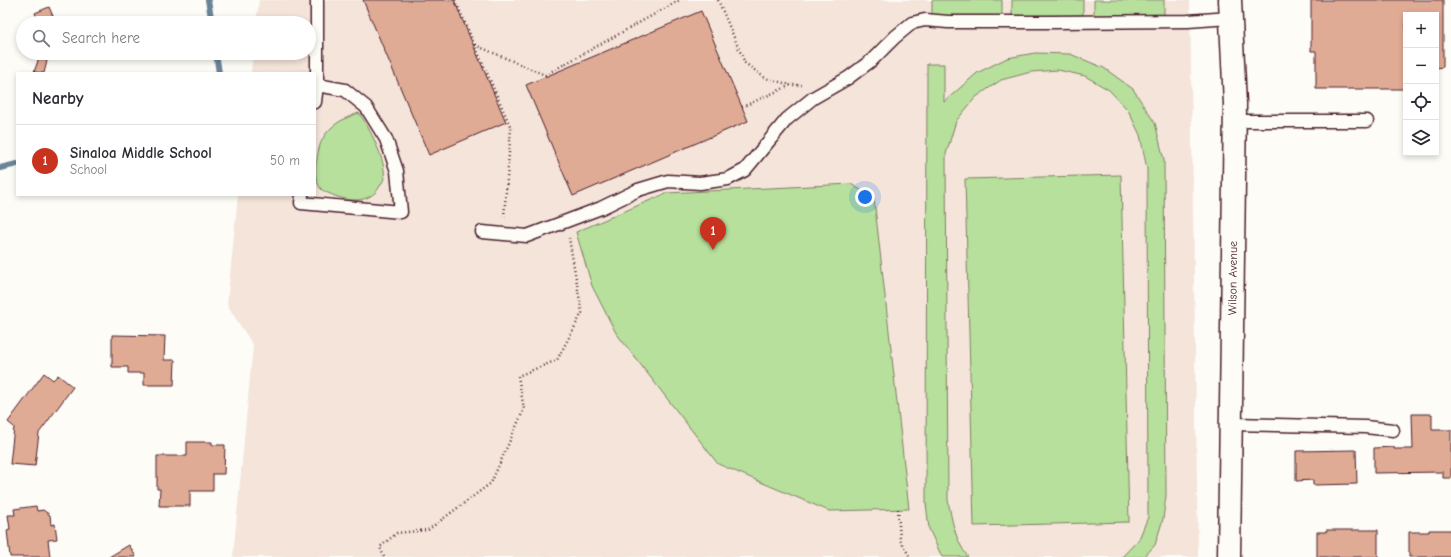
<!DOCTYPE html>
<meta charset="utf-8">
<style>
:root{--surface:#fff;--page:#f7f7f7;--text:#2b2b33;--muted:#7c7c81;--line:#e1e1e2;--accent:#c8321e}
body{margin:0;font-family:"Comic Neue",sans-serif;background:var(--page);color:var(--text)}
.controls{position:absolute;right:12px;top:12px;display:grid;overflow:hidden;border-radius:0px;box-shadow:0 2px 6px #0003}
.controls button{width:36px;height:36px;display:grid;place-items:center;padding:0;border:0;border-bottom:1px solid var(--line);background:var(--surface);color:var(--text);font:20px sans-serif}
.you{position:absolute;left:865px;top:197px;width:14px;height:14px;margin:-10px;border:3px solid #fff;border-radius:50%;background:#1a73e8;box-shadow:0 0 0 6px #1a73e833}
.badge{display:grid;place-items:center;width:26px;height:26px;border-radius:50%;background:var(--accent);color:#fff;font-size:13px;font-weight:700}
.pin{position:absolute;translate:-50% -33px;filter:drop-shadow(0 1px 2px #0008)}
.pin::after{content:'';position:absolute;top:21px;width:14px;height:12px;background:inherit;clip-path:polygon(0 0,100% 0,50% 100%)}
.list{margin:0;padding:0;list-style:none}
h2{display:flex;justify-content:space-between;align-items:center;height:52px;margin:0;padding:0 16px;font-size:17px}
h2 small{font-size:13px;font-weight:400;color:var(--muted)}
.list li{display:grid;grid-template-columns:26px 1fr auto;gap:12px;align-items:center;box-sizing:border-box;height:72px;padding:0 16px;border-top:1px solid var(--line)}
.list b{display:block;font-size:15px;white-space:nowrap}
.list p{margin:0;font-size:13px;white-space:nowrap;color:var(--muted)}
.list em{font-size:13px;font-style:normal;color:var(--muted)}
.icon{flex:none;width:22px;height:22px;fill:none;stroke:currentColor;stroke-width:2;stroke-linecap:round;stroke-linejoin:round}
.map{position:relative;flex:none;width:1451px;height:557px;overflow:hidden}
.search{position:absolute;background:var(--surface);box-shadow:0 2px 6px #0003;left:16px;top:16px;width:300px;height:44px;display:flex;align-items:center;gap:10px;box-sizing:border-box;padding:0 14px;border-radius:22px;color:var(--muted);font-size:15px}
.panel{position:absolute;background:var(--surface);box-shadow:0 2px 6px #0003;left:16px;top:72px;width:300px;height:124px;border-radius:0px}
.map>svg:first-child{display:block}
.built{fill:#f4e4da}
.green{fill:#b6e09c;stroke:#808064}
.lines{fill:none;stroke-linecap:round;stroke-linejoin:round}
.stream{stroke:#6a8497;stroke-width:6}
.building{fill:#e0ab95;stroke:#4a1f2b}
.service-casing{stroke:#4a1f2b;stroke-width:15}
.minor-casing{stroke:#4a1f2b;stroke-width:25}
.path{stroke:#4a1f2b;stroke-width:2.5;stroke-dasharray:1 3;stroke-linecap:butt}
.service{stroke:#fdfcf7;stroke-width:12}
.minor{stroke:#fdfcf7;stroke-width:22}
.labels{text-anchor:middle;stroke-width:3;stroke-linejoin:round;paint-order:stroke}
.street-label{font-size:12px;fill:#4a1f2b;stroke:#fdfcf7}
</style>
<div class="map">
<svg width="1451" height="557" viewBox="0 0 1451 557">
<rect width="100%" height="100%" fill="#fdfcf7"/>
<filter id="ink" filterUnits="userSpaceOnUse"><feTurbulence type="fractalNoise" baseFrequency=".025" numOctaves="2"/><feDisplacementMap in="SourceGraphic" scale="8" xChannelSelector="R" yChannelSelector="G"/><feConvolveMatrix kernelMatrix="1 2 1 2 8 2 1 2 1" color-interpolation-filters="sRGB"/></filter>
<g filter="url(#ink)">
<path class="built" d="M 259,0 L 1190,0 L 1198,557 L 233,557 L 253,345 L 227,305 L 238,195 L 315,195 L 315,73 L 251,73 L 253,53 L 309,53 L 309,23 L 256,23 Z"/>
<path class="green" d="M 932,0 L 1002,0 L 1002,16 L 932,17 Z
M 1012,0 L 1083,0 L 1083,15 L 1012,16 Z
M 1094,0 L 1164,0 L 1164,15 L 1094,16 Z
M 1035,53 L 1070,54 L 1104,68 L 1133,89 L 1155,123 L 1164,160 L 1166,496 L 1163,519 L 1155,545 L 1144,557 L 1122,557 L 1139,539 L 1148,517 L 1147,169 L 1140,135 L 1128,110 L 1109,90 L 1085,76 L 1058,70 L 1031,72 L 1001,80 L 976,97 L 956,121 L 946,154 L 948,500 C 952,521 955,540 968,557 L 942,557 L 929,529 L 926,503 L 927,64 L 944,64 L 944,102 L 977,73 L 1007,58 Z
M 359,113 C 368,125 387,162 384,177 C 384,180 382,183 380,186 C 371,203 351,202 335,196 C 331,194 324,192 321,189 C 313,179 316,164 318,153 C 322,130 338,120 359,113 Z
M 1121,175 L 1129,522 L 974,526 L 965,179 Z
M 851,184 L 874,198 L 909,509 L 829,511 L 718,464 L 616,333 L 592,286 L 576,232 L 667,193 Z"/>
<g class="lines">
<path class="stream" d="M 208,0 L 212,23
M 216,53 L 219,73
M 0,168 L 17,164"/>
</g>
<path class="building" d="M 363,0 L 454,0 L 506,122 L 429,155 Z
M 1311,0 L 1443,0 L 1443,67 L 1436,68 L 1436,15 L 1406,15 L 1406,89 L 1316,89 L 1316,51 L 1311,51 Z
M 49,7 L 56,23 L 39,23 L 35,13 Z
M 701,11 L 748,121 L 573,196 L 526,85 Z
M 39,58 L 47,61 L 44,73 L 34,72 Z
M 112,335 L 165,336 L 164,360 L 175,360 L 174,385 L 144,385 L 144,373 L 128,373 L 128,367 L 112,367 Z
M 44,373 L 53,380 L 58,375 L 73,387 L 39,433 L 35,466 L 10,464 L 14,427 L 8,422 Z
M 1412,414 L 1432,414 L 1432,430 L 1451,430 L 1451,478 L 1443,478 L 1443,472 L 1374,473 L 1374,448 L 1394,447 L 1394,449 L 1413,449 Z
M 187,442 L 212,442 L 212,445 L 225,445 L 224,474 L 213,474 L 213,491 L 190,491 L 190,506 L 159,506 L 160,489 L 157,489 L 157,456 L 187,456 Z
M 1356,450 L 1357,484 L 1313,485 L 1313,480 L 1296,481 L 1296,451 Z
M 36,506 L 37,511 L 43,510 L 50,515 L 51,525 L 55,524 L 57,539 L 48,540 L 50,557 L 10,557 L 7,530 L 10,529 L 8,515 L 15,515 L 14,509 Z
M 1326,530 L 1378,530 L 1378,557 L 1317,557 L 1317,532 L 1326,532 Z
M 1429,530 L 1451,530 L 1451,557 L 1409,557 L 1409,532 L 1429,532 Z
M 129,545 L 136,557 L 109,557 Z"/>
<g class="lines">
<defs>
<path id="service" d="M 315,102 L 317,85 L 317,0
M 1234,121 L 1367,121
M 302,195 L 301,203 L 401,212 L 397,171 L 386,139 L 366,107 L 345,90 L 317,85
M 482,232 L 527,236 L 601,208 L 638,190 L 668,181 L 700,183 L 728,179 L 745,170 L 787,119 L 813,98 L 848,78 L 872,60 L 895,37 L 912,23 L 925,20 L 948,22 L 1052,22 L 1188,21 L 1230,18
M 1231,424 L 1365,427 L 1393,430"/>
<g id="minor">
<path id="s1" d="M 1229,557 L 1235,104 L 1230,0"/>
</g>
</defs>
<use href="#service" class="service-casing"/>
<use href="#minor" class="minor-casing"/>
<path class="path" d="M 455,0 L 511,128 L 504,217
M 718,0 L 745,63 L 765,78 L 791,85
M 475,45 L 545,75 L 680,0
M 742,107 L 791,85 L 802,85
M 898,509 L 900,540 L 910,557
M 384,557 L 380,547 L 397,533 L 428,530 L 491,483 L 524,409 L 518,376 L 557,360 L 582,313 L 569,238"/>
<use href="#service" class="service"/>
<use href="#minor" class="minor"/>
</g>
</g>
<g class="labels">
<g class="street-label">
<text dy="4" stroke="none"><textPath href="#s1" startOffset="279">Wilson Avenue</textPath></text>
</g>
</g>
</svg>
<div class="controls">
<button>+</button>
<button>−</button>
<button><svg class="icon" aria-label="locate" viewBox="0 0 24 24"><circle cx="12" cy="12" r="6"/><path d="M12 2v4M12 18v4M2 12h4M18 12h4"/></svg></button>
<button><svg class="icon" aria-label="layers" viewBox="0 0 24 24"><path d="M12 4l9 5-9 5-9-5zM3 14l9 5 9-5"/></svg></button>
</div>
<div class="you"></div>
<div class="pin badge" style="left:713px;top:250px">1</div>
<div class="search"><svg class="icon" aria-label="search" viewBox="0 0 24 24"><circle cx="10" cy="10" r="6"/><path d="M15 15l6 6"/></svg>Search here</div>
<section class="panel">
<h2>Nearby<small></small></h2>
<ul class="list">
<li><span class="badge">1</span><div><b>Sinaloa Middle School</b><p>School</p></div><em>50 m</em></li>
</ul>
</section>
</div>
